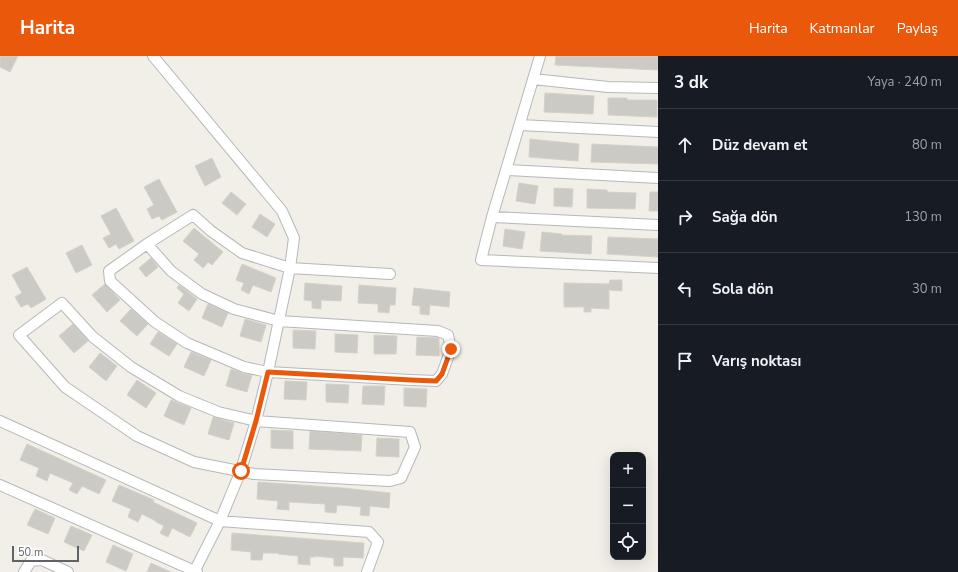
<!DOCTYPE html>
<html lang="tr">
<meta charset="utf-8">
<style>
:root{--surface:#171b24;--page:#242831;--text:#f1f3f6;--muted:#9ea1a6;--line:#363941;--accent:#ea580c}
body{margin:0;font-family:"Nunito Sans",sans-serif;background:var(--page);color:var(--text)}
.controls{position:absolute;right:12px;bottom:12px;display:grid;overflow:hidden;border-radius:8px;box-shadow:0 4px 16px #0002}
.controls button{width:36px;height:36px;display:grid;place-items:center;padding:0;border:0;border-bottom:1px solid var(--line);background:var(--surface);color:var(--text);font:20px sans-serif}
.scale{position:absolute;left:12px;bottom:10px;width:67px;box-sizing:border-box;padding-left:4px;border:2px solid #5f6368;border-top:0;font-size:11px;line-height:14px;white-space:nowrap;color:#5f6368;-webkit-text-stroke:3px #fff;paint-order:stroke}
.stop{position:absolute;width:12px;height:12px;margin:-9px;border:3px solid #ea580c;border-radius:50%;background:#fff}
.stop.end{background:#ea580c;border-color:#fff;box-shadow:0 1px 4px #0008}
.list{margin:0;padding:0;list-style:none}
h2{display:flex;justify-content:space-between;align-items:center;height:52px;margin:0;padding:0 16px;font-size:17px}
h2 small{font-size:13px;font-weight:400;color:var(--muted)}
.list li{display:grid;grid-template-columns:26px 1fr auto;gap:12px;align-items:center;box-sizing:border-box;height:72px;padding:0 16px;border-top:1px solid var(--line)}
.list b{display:block;font-size:15px;white-space:nowrap}
.list em{font-size:13px;font-style:normal;color:var(--muted)}
.icon{flex:none;width:22px;height:22px;fill:none;stroke:currentColor;stroke-width:2;stroke-linecap:round;stroke-linejoin:round}
.map{position:relative;flex:none;width:658px;height:516px;overflow:hidden}
header{display:flex;align-items:center;gap:24px;box-sizing:border-box;height:56px;padding:0 20px;background:var(--accent);color:#fff}
header strong{font-size:19px}
nav{display:flex;gap:22px;margin-inline-start:auto;font-size:14px}
main{display:flex}
aside{flex:1;background:var(--surface)}
.map>svg:first-child{display:block}
.building{fill:#cccac5;stroke:#d6d1c6}
.lines{fill:none;stroke-linecap:round;stroke-linejoin:round}
.street-casing{stroke:#b5b8bc;stroke-width:12}
.street{stroke:#fff;stroke-width:10}
.route{stroke:#ea580c;stroke-width:5}
</style>
<header>
<strong>Harita</strong>
<nav><a>Harita</a><a>Katmanlar</a><a>Paylaş</a></nav>
</header>
<main>
<div class="map">
<svg width="658" height="516" viewBox="0 0 658 516">
<rect width="100%" height="100%" fill="#f1efe8"/>
<path class="building" d="M 0,0 L 18,0 L 10,16 L 0,11 Z
M 556,0 L 658,0 L 658,14 L 555,9 Z
M 545,37 L 594,40 L 593,58 L 544,56 Z
M 608,42 L 627,42 L 627,44 L 657,44 L 657,61 L 608,59 Z
M 530,83 L 579,88 L 578,105 L 529,101 Z
M 592,88 L 658,91 L 658,108 L 591,106 Z
M 212,102 L 221,121 L 205,130 L 195,110 Z
M 159,123 L 177,156 L 162,164 L 159,160 L 152,163 L 147,153 L 154,149 L 144,131 Z
M 519,127 L 538,130 L 535,148 L 516,145 Z
M 554,132 L 573,133 L 572,151 L 554,150 Z
M 587,133 L 607,134 L 607,136 L 636,137 L 635,153 L 587,152 Z
M 231,136 L 246,148 L 237,159 L 222,147 Z
M 650,136 L 658,136 L 658,155 L 649,155 Z
M 116,152 L 134,185 L 119,193 L 116,188 L 109,192 L 103,182 L 111,178 L 101,160 Z
M 260,158 L 275,168 L 267,181 L 252,171 Z
M 194,172 L 223,196 L 212,209 L 208,206 L 203,212 L 194,204 L 199,198 L 183,185 Z
M 505,173 L 525,176 L 522,193 L 503,190 Z
M 542,176 L 562,178 L 561,179 L 592,180 L 591,198 L 540,195 Z
M 608,181 L 658,183 L 658,201 L 607,198 Z
M 82,189 L 92,209 L 76,217 L 66,197 Z
M 151,202 L 158,211 L 146,221 L 139,212 Z
M 242,208 L 276,222 L 271,236 L 253,229 L 249,238 L 241,234 L 244,227 L 236,224 Z
M 27,211 L 46,243 L 31,252 L 28,248 L 21,251 L 15,241 L 22,237 L 12,219 Z
M 610,224 L 622,224 L 622,235 L 609,234 L 609,253 L 591,252 L 591,256 L 584,256 L 584,251 L 564,251 L 564,227 L 609,228 Z
M 305,227 L 342,230 L 341,245 L 321,244 L 321,253 L 312,252 L 312,245 L 304,244 Z
M 105,228 L 120,244 L 107,256 L 92,239 Z
M 179,229 L 197,243 L 189,255 L 178,247 L 184,238 L 177,232 Z
M 359,229 L 396,232 L 395,249 L 390,249 L 389,257 L 378,256 L 378,248 L 358,247 Z
M 414,232 L 450,236 L 449,251 L 430,249 L 429,259 L 420,258 L 420,250 L 412,249 Z
M 208,248 L 228,257 L 222,271 L 202,262 Z
M 131,253 L 148,268 L 137,280 L 120,265 Z
M 245,263 L 266,269 L 261,286 L 240,280 Z
M 73,268 L 88,285 L 74,297 L 59,280 Z
M 293,274 L 316,275 L 315,293 L 293,292 Z
M 158,276 L 177,288 L 169,300 L 150,288 Z
M 335,278 L 358,279 L 357,297 L 335,296 Z
M 374,279 L 397,280 L 396,298 L 374,298 Z
M 417,281 L 439,282 L 439,300 L 416,299 Z
M 191,296 L 211,304 L 204,320 L 184,311 Z
M 100,297 L 117,310 L 106,325 L 89,311 Z
M 231,313 L 242,317 L 252,319 L 247,336 L 226,330 Z
M 137,324 L 156,337 L 146,352 L 127,339 Z
M 285,325 L 307,326 L 306,344 L 284,343 Z
M 326,328 L 349,329 L 348,347 L 326,346 Z
M 363,330 L 385,330 L 384,349 L 362,348 Z
M 404,332 L 427,333 L 426,351 L 404,350 Z
M 171,344 L 191,352 L 184,369 L 164,360 Z
M 213,361 L 234,367 L 229,384 L 208,378 Z
M 271,374 L 293,375 L 293,393 L 271,392 Z
M 310,375 L 362,379 L 361,395 L 309,393 Z
M 377,382 L 399,383 L 399,401 L 376,400 Z
M 27,388 L 106,424 L 99,438 L 82,430 L 77,438 L 69,434 L 73,427 L 50,417 L 47,425 L 36,420 L 39,412 L 20,404 Z
M 258,426 L 343,432 L 390,437 L 389,452 L 370,450 L 369,460 L 360,459 L 361,451 L 352,450 L 337,449 L 336,457 L 325,456 L 325,448 L 289,446 L 289,454 L 277,453 L 278,445 L 257,443 Z
M 119,429 L 154,444 L 153,446 L 197,467 L 190,481 L 172,472 L 168,481 L 160,477 L 164,470 L 156,466 L 156,465 L 142,458 L 138,466 L 128,461 L 131,453 L 112,445 Z
M 35,453 L 55,462 L 48,478 L 27,469 Z
M 71,470 L 92,479 L 84,495 L 64,486 Z
M 232,477 L 364,487 L 363,502 L 343,501 L 343,510 L 334,510 L 334,502 L 315,500 L 315,501 L 310,501 L 310,509 L 298,508 L 298,500 L 278,498 L 278,497 L 263,497 L 262,504 L 251,504 L 251,496 L 231,494 Z
M 113,489 L 133,498 L 126,515 L 106,506 Z
M 151,507 L 171,516 L 147,516 Z"/>
<g class="lines">
<defs>
<path id="street" d="M 153,0 L 282,155 L 294,182 L 290,212 L 268,316 L 256,365 L 240,417 L 220,465 L 194,516
M 540,0 L 492,161 L 481,204 L 658,212
M 533,23 L 608,31 L 658,32
M 520,69 L 658,76
M 506,114 L 658,122
M 492,161 L 658,169
M 147,188 L 171,215 L 202,238 L 234,253 L 279,265 L 438,275 L 448,279 L 451,293 L 442,318 L 436,325 L 411,324 L 268,316 L 244,311 L 187,287 L 155,266 L 110,225 L 109,215 L 147,188 L 193,159 L 211,175 L 242,197 L 290,212 L 390,218
M 62,247 L 93,281 L 131,311 L 179,340 L 218,356 L 256,365 L 410,376 L 415,391 L 401,422 L 390,425 L 254,418 L 194,406 L 137,380 L 65,331 L 19,279 Z
M 0,365 L 220,465 L 369,476 L 378,486 L 367,516
M 0,429 L 197,516
M 24,516 L 31,505 L 42,504 L 68,516"/>
</defs>
<use href="#street" class="street-casing"/>
<use href="#street" class="street"/>
</g>
<g class="lines">
<path class="route" d="M 241,415 L 256,365 L 268,316 L 411,324 L 436,325 L 442,318 L 451,293"/>
</g>
</svg>
<div class="controls">
<button>+</button>
<button>−</button>
<button><svg class="icon" aria-label="locate" viewBox="0 0 24 24"><circle cx="12" cy="12" r="6"/><path d="M12 2v4M12 18v4M2 12h4M18 12h4"/></svg></button>
</div>
<div class="scale">50 m</div>
<div class="stop" style="left:241px;top:415px"></div>
<div class="stop end" style="left:451px;top:293px"></div>
</div>
<aside>
<h2>3 dk<small>Yaya · 240 m</small></h2>
<ul class="list">
<li><svg class="icon" aria-label="ahead" viewBox="0 0 24 24"><path d="M12 20V5M6 11l6-6 6 6"/></svg><div><b>Düz devam et</b></div><em>80 m</em></li>
<li><svg class="icon" aria-label="right" viewBox="0 0 24 24"><path d="M7 20v-9h11M14 6l5 5-5 5"/></svg><div><b>Sağa dön</b></div><em>130 m</em></li>
<li><svg class="icon" aria-label="left" viewBox="0 0 24 24"><path d="M17 20v-9H6M10 6l-5 5 5 5"/></svg><div><b>Sola dön</b></div><em>30 m</em></li>
<li><svg class="icon" aria-label="arrive" viewBox="0 0 24 24"><path d="M6 21V4h12l-3 4 3 4H6"/></svg><div><b>Varış noktası</b></div></li>
</ul>
</aside>
</main>
